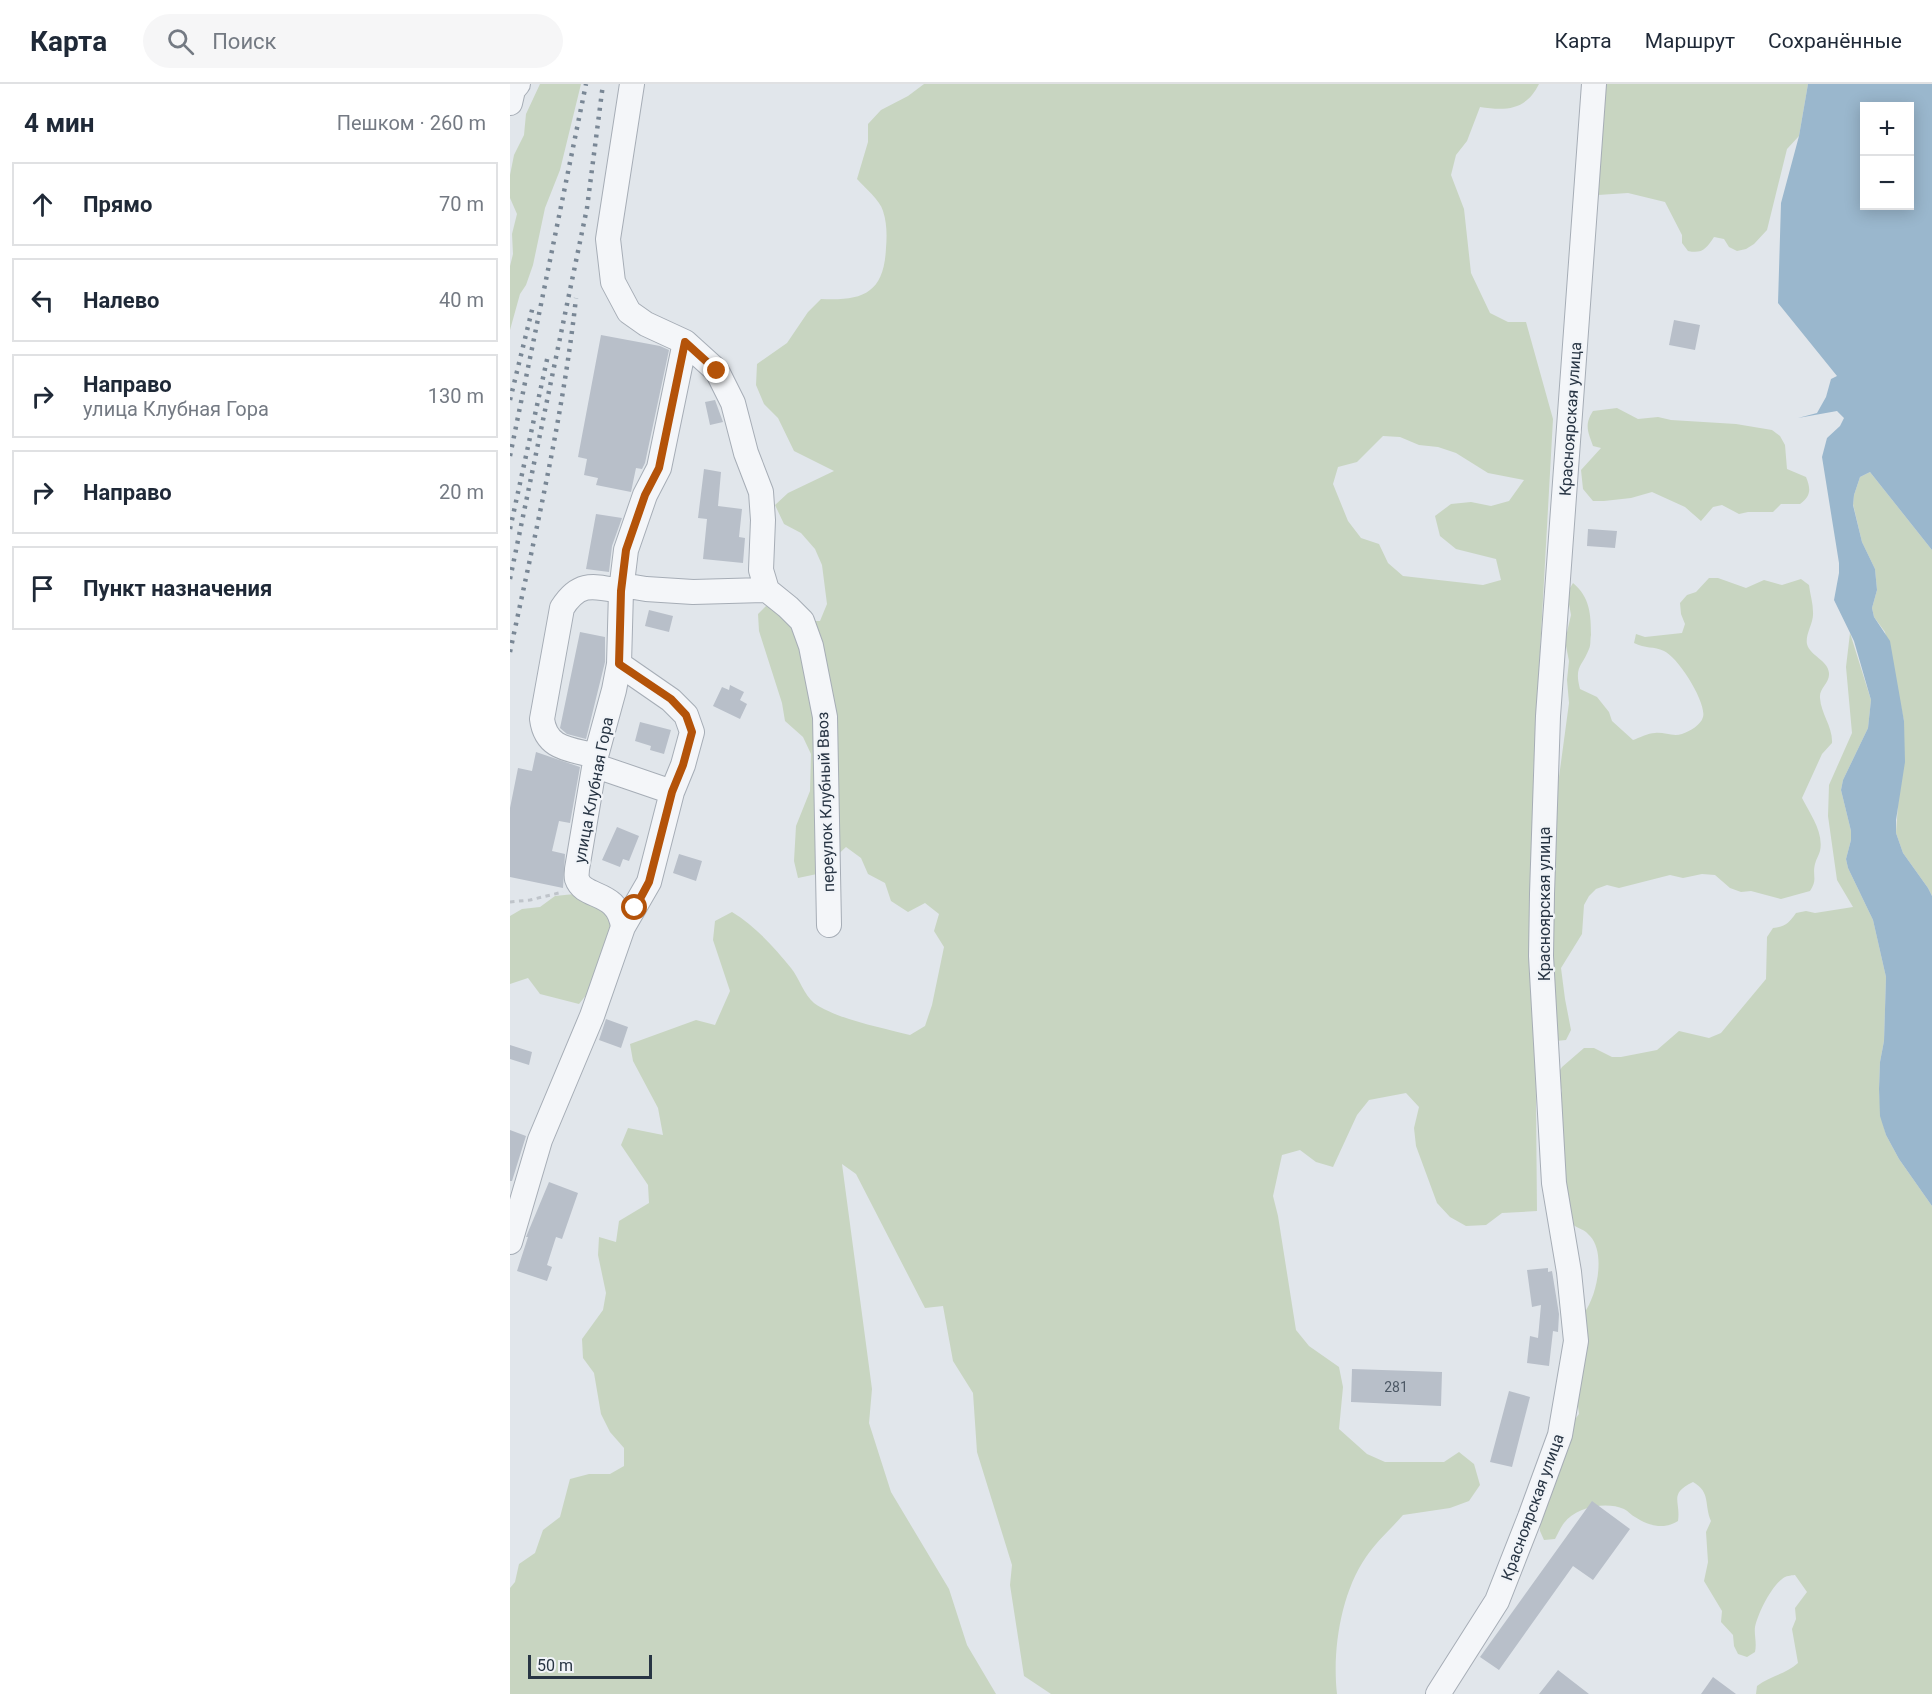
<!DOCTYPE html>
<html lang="ru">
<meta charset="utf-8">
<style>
:root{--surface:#fff;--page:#f6f6f7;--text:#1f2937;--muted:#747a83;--line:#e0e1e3}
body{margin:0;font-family:Roboto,sans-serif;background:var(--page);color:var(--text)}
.controls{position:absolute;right:18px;top:18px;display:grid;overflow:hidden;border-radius:0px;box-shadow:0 3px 15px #0003}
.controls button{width:54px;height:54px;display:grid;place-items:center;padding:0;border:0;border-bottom:2px solid var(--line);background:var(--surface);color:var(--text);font:30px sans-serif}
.scale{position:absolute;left:18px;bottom:15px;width:124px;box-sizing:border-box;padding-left:6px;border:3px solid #283544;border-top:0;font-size:16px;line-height:21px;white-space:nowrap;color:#283544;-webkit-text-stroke:4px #f1f4f8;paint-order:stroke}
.stop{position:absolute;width:18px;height:18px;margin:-14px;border:4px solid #b45309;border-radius:50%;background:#fff}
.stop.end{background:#b45309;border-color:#fff;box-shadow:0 2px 6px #0008}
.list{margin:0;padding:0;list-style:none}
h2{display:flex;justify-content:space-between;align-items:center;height:78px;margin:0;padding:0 24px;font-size:26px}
h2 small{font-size:20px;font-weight:400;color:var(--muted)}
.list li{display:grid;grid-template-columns:39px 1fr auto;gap:18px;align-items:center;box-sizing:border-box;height:84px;margin:0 12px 12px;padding:0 12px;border:2px solid var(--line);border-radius:0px}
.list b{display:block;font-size:22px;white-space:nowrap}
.list p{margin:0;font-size:20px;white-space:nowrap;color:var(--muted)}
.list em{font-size:20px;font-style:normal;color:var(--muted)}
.icon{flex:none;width:33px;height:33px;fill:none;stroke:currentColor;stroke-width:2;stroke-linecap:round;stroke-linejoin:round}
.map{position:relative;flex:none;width:1422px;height:1610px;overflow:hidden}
header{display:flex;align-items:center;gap:36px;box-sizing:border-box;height:84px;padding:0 30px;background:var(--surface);border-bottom:2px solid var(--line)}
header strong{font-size:28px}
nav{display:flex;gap:33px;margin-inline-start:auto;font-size:21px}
.search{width:420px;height:54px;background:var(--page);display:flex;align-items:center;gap:15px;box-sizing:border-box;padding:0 21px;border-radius:33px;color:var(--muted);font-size:22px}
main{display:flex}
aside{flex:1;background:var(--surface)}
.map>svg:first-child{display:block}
.green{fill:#c8d5c1;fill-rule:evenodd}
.water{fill:#9ab7cd;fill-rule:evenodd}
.building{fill:#b8bfc9}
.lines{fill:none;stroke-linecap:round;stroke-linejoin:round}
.minor-casing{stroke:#a6adb6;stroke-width:26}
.path{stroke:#bfc4ca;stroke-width:3;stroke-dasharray:4.5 4.5;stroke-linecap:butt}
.minor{stroke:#f4f6f9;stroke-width:24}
.rail{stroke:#798795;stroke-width:4.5;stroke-dasharray:3 6;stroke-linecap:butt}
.route{stroke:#b45309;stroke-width:8}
.labels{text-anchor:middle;stroke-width:4.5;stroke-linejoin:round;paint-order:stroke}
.number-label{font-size:14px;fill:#4c5865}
.street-label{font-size:16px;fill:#283544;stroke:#f1f4f8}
</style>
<header>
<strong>Карта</strong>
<div class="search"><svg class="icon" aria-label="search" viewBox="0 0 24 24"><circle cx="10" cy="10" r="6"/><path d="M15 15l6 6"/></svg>Поиск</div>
<nav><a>Карта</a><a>Маршрут</a><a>Сохранённые</a></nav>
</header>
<main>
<aside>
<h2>4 мин<small>Пешком · 260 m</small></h2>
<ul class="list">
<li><svg class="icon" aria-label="ahead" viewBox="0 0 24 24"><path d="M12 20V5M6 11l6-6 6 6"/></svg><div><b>Прямо</b></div><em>70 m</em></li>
<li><svg class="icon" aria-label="left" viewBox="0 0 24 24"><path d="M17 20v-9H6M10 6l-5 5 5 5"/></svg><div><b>Налево</b></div><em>40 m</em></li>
<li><svg class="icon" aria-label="right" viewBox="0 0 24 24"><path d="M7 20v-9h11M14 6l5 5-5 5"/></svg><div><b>Направо</b><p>улица Клубная Гора</p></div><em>130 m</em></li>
<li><svg class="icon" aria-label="right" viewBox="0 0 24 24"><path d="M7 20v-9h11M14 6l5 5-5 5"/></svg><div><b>Направо</b></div><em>20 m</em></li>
<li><svg class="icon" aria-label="arrive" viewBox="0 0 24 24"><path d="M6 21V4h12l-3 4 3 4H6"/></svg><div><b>Пункт назначения</b></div></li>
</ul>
</aside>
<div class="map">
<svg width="1422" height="1610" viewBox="0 0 1422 1610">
<rect width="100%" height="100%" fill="#e1e6eb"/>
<path class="green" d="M 30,0 L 71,0 L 50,86 L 35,124 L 23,181 L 16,201 L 10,210 L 0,246 L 0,182 L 3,170 L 2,150 L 7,130 L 0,114 L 0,91 L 4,71 L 14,51 L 16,30 Z
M 414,0 L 1029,0 C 1016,26 997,27 970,23 L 957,57 L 946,71 L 941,91 L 954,125 L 961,189 L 980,229 L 998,238 L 1016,238 L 1043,335 L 1023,694 L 1027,1127 L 992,1129 L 976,1141 L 956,1142 L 940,1133 L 927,1119 L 906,1062 L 904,1044 L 909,1023 L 896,1009 L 859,1016 L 847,1031 L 823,1083 L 806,1078 L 790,1066 L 772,1071 L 763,1112 L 768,1132 L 786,1246 L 799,1262 L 829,1283 L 833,1303 L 829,1345 L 857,1370 L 875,1378 L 934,1378 L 949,1368 L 964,1380 L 970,1401 L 959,1417 L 940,1424 L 893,1431 C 881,1445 866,1458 856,1473 C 831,1509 822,1566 827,1610 L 541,1610 L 514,1592 L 500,1501 L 502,1481 L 467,1368 L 463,1309 L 443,1277 L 433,1222 L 415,1224 L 346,1090 L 332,1080 L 362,1305 L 359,1339 L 381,1408 L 439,1505 L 457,1561 L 486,1610 L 0,1610 L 0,1504 L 5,1498 L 9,1480 L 25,1469 L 33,1446 L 50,1433 L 60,1395 L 79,1390 L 100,1390 L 114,1382 L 114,1364 L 100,1348 L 91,1330 L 84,1289 L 73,1274 L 72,1255 L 93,1226 L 96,1209 L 88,1171 L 89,1153 L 106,1158 L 109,1137 L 139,1119 L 138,1101 L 111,1061 L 118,1044 L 153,1051 L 148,1024 L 123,977 L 120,960 L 186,936 L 205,941 L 220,907 L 203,856 L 205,837 L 222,828 C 245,842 264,863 281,884 C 289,894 294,911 304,919 C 326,935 373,944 400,951 L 415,942 L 422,921 L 434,863 L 424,847 L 429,830 L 415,819 L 398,828 L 381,817 L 375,799 L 358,790 L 351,774 L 336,763 L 307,790 L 288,794 L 284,777 L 286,742 L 300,707 L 301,670 L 293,653 L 275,637 L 272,619 L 249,547 L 248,530 L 260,518 L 292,537 L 310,537 L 317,520 L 312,481 L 305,465 L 291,449 L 274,440 L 265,421 L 278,409 L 324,387 L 284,367 L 268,334 L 254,320 L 246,301 L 247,280 L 277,259 L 298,228 L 311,215 C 352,217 374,210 376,164 C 377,152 377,139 373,127 C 370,116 355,104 347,95 L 358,58 L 358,40 L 371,26 L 398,12 ZM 873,352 L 890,353 L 909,361 L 928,363 L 946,369 L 978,389 L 1014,396 L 999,417 L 981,422 L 961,418 L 941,420 L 925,432 L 930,452 L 946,465 L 986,475 L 991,496 L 973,501 L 893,492 L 878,479 L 869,460 L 851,454 L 838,437 L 823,400 L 828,383 L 847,378 Z
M 1093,0 L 1298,0 L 1289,52 L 1277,65 L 1257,146 L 1244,160 L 1236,165 L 1227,167 L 1219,163 L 1214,155 L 1204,153 C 1196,165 1192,170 1178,167 L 1172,159 L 1172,151 L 1155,118 L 1118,109 L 1088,111 L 1083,103 Z
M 1107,324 L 1128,335 L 1148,333 L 1161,336 L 1226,340 L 1262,346 L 1270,352 L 1275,361 L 1277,385 L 1296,393 C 1301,405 1301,412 1290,420 L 1271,420 L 1263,428 L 1238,428 L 1229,430 L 1212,421 L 1203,423 L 1191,437 L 1175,423 L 1142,408 L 1121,414 L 1094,417 L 1083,417 L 1073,405 L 1071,386 L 1091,364 L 1083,362 C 1078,348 1074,341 1083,327 Z
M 1360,388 L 1422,466 L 1422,812 L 1418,804 L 1393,769 L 1386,749 L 1394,637 L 1375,548 L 1364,533 L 1362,524 L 1367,506 L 1365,485 L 1352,458 L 1343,420 L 1344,411 L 1350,393 Z
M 1199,494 L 1208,494 L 1236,504 L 1254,496 L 1272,501 L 1291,495 L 1299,501 C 1300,510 1303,519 1303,528 C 1304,539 1295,550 1297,560 C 1300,572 1318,576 1319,589 C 1320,599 1309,604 1310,614 C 1311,630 1323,643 1322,659 L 1312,670 L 1292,714 C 1300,730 1314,748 1310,767 C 1309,771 1306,775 1305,780 C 1302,792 1308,795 1300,807 L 1271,815 L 1241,807 L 1231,808 L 1220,804 L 1205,791 L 1192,790 L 1173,794 L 1160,791 L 1109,804 L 1097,801 L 1086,805 L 1079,812 L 1074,821 L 1072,850 L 1051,884 L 1055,915 L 1061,946 L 1056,956 L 1046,957 L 1037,919 L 1044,713 L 1049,693 L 1059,619 L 1057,596 L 1059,577 L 1055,557 L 1061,531 L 1057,509 L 1063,499 C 1080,513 1081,531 1081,551 C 1080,556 1081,561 1079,565 C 1072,583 1064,582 1070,605 L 1087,613 L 1099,628 L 1102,637 L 1123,656 C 1129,654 1138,649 1145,649 C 1154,648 1163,653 1172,650 C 1180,647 1191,641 1193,633 C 1197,619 1168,573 1154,567 C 1144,562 1135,565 1124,559 L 1126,550 L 1135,553 L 1172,549 L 1175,540 L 1171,530 L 1170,519 L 1177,511 L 1186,508 Z
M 1340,549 L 1361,616 L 1358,644 L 1333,696 L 1331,706 L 1341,747 L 1341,756 L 1336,775 L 1338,784 L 1363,836 L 1376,893 L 1374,957 L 1370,978 L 1369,1005 L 1371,1032 L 1376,1051 L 1389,1075 L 1422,1122 L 1422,1610 L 1246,1610 L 1247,1602 C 1260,1592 1276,1590 1288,1579 L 1282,1545 L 1286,1535 L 1285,1524 L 1297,1508 L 1285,1491 C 1284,1491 1276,1492 1275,1493 C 1262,1500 1248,1529 1245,1543 C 1244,1551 1247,1559 1245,1568 L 1237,1573 L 1228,1570 L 1224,1562 L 1223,1551 L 1211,1538 L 1212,1527 L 1194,1497 L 1198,1478 L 1196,1448 L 1201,1437 C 1194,1421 1201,1408 1183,1398 C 1158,1410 1171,1417 1168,1437 C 1154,1446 1139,1442 1125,1433 C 1121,1431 1118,1427 1114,1425 C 1096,1417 1066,1423 1054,1439 C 1050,1444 1048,1450 1045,1455 L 1034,1456 L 1030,1447 L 1029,1437 L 1038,1405 L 1046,1398 L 1051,1367 L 1063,1338 L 1069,1330 L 1065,1298 L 1074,1229 C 1087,1212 1096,1169 1080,1152 C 1071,1141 1063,1147 1056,1130 L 1049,1016 L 1052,1007 L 1047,991 L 1052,983 L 1074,964 L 1084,964 L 1102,973 L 1111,973 L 1147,966 L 1169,947 L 1199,954 L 1211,949 L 1256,895 L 1257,853 L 1263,844 C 1275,843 1279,839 1286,829 L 1296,827 L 1305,829 L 1343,823 L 1327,796 L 1318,732 L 1319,701 L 1342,649 L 1336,583 Z
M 74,809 L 101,835 L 102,855 L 92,880 L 82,896 L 81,905 L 69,920 L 30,910 L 18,894 L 0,900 L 0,832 L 12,825 L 30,823 L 45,812 Z"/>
<path class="water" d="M 1298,0 L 1422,0 L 1422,466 L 1360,388 L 1350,393 L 1344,411 L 1343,421 L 1352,458 L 1365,485 L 1367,506 L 1362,524 L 1364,533 L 1380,557 L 1394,637 L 1395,678 L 1386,736 L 1386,749 L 1393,769 L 1418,804 L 1422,812 L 1422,1122 L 1389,1075 L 1376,1051 L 1370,1032 L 1369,1005 L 1370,978 L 1374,957 L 1376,893 L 1363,836 L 1338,784 L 1336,775 L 1341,756 L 1341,747 L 1331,706 L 1333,696 L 1358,644 L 1361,616 L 1344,557 L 1324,516 L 1329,489 L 1329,479 L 1312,373 L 1317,354 L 1330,342 L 1334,334 L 1327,327 L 1288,334 L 1307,329 L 1316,313 L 1321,295 L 1327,292 L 1268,219 L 1271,119 L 1289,52 ZM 1400,22 L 1400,122 L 1354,122 L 1354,22 Z"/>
<path class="building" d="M 1164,236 L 1190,241 L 1185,266 L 1159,261 Z
M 91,251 L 150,262 L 159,266 L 135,379 L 132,385 L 126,384 L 121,408 L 86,401 L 88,394 L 74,391 L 77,375 L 68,373 Z
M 205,316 L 213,338 L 200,341 L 195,318 Z
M 194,385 L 211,388 L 208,422 L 232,425 L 229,453 L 235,454 L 233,479 L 193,475 L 197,435 L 188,434 Z
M 86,430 L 112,434 L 102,462 L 99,488 L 76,485 Z
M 1078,445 L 1107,447 L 1105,464 L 1077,462 Z
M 139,526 L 163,532 L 159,548 L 135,542 Z
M 70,548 L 95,553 L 95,578 L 76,655 L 57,650 L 50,644 Z
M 220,601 L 234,608 L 230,616 L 237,620 L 230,635 L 203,622 L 212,603 L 219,606 Z
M 130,638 L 161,646 L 154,670 L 140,666 L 141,662 L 125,657 Z
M 26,668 L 70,683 L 60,739 L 49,737 L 42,767 L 55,770 L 53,804 L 0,793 L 0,724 L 8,684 L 22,687 Z
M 107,743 L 129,752 L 119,777 L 113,775 L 110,783 L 92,776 Z
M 169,770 L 192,777 L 186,797 L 163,789 Z
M 96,935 L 118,943 L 111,964 L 89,956 Z
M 0,961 L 22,968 L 19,981 L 0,975 Z
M 0,1046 L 16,1052 L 2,1097 L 0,1097 Z
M 39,1098 L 68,1109 L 52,1155 L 46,1153 L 37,1181 L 42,1183 L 37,1197 L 7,1187 L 18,1153 L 16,1153 Z
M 1038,1184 L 1038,1188 L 1042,1187 L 1049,1230 L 1048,1248 L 1043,1247 L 1039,1282 L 1017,1279 L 1020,1252 L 1028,1254 L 1031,1221 L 1022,1223 L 1017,1186 Z
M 842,1285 L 932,1288 L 931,1322 L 841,1318 Z
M 999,1307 L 1020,1313 L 1002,1383 L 980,1378 Z
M 1082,1417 L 1120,1445 L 1083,1496 L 1063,1482 L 989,1586 L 970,1573 Z
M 1048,1586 L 1079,1610 L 1029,1610 Z
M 1203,1593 L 1226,1610 L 1191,1610 Z"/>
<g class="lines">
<defs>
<path id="minor" d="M 122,0 L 98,155 L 103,198 L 119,228 L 136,240 L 175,258 L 207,287 L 223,319 L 236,369 L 251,408 L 253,436 L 251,486 L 257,506
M 0,19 L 3,6 L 8,0
M 112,501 L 136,505 L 183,508 L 257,506 L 278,523 L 292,537 L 301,562 L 315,633 L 319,841
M 109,580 L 161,616 L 176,631 L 182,648 L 173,681 L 162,708 L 139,798 L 113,843
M 86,672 C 61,665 36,666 32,635 L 52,524 C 69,497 83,502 111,507
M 86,682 L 162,708
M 0,1158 L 30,1056 L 82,932 L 113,843 C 108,805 74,816 67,795 C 66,791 67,788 67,785 L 86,672 L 104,606 L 109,580 L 111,507 L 116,466 L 135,411 L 149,384 L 175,258
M 928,1610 L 987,1517 L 1020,1433 L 1050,1351 L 1066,1257 L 1059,1188 L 1044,1099 L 1031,872 L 1032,810 L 1038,632 L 1084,0"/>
</defs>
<use href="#minor" class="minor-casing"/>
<path class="path" d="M 0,818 L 20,816 L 53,808"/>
<use href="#minor" class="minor"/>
<path class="rail" d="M 0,316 L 23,222
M 0,372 L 76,0
M 0,445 L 38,271
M 0,495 L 77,124 L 93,0
M 0,568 C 25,450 53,333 66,214"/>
</g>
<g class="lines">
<path class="route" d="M 125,824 L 139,798 L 162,708 L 173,681 L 182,648 L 176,631 L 161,615 L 109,580 L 111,507 L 116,466 L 135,411 L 149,384 L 175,258 L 207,287"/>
</g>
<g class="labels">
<g class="number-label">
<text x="886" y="1308">281</text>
</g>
<g class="street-label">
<text transform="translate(1060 335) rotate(-86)" y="6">Красноярская улица</text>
<text transform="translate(83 706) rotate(-79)" y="6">улица Клубная Гора</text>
<text transform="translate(315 718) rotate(-92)" y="6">переулок Клубный Ввоз</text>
<text transform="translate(1034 820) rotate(-90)" y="6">Красноярская улица</text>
<text transform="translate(1022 1423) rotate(-70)" y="6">Красноярская улица</text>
</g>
</g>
</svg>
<div class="controls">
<button>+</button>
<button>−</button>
</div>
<div class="scale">50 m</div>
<div class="stop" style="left:125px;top:824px"></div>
<div class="stop end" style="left:207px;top:287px"></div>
</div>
</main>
